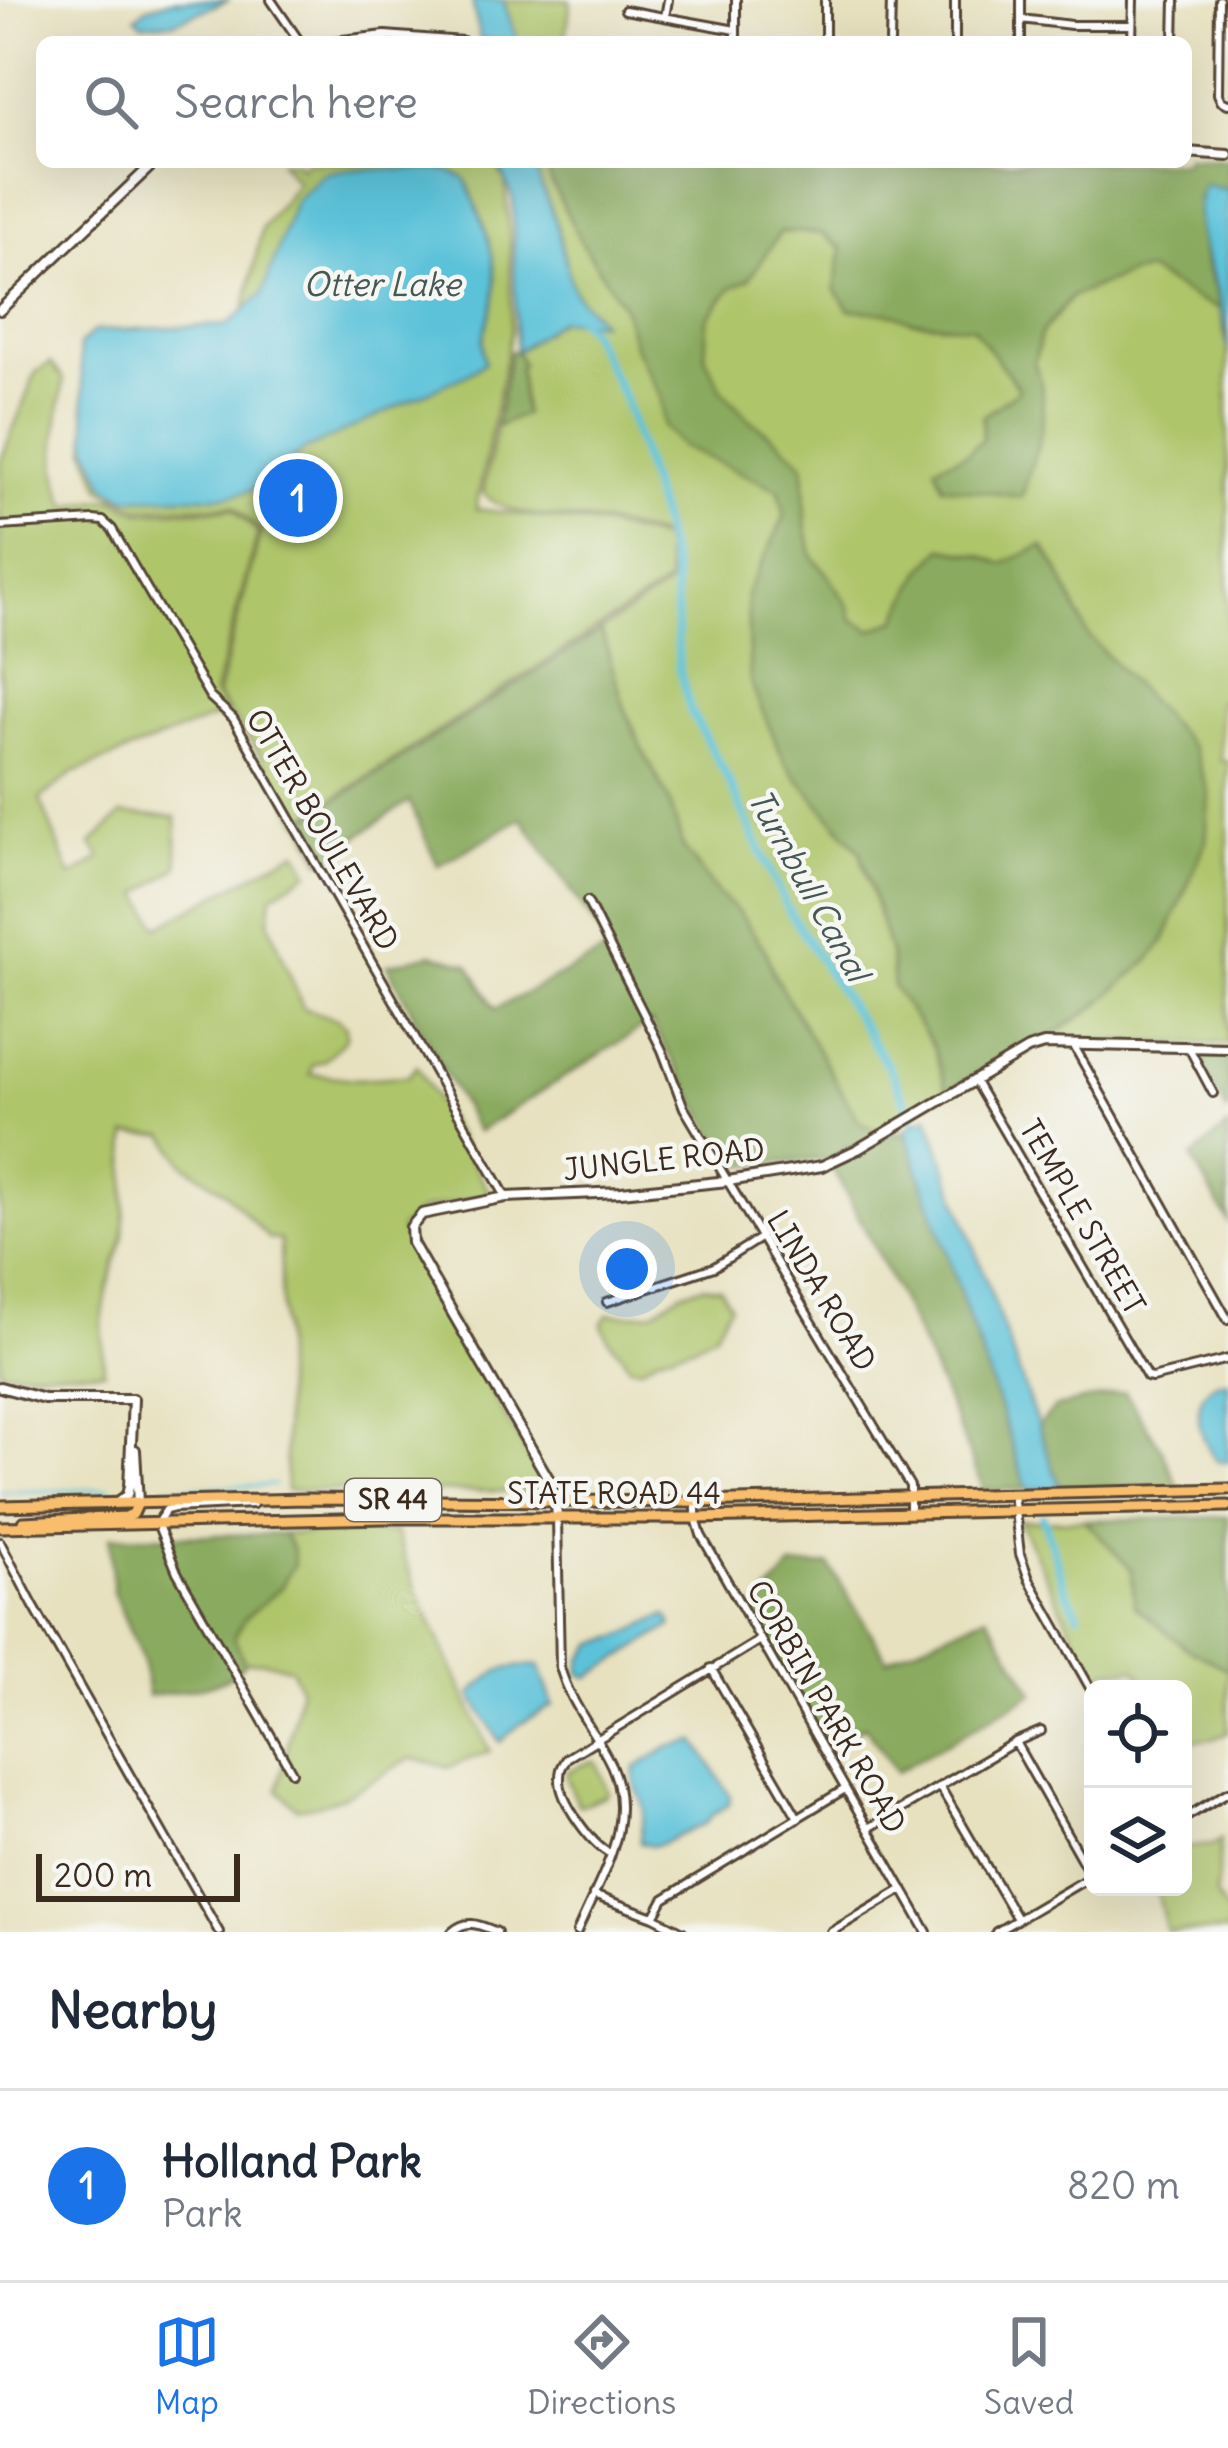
<!DOCTYPE html>
<style>
:root{--surface:#fff;--page:#f6f6f7;--text:#1f2937;--muted:#747a83;--line:#e0e1e3;--accent:#1a73e8}
body{margin:0;font-family:Delius,sans-serif;background:var(--page);color:var(--text)}
.controls{position:absolute;right:36px;bottom:36px;display:grid;overflow:hidden;border-radius:18px;box-shadow:0 12px 48px #0002}
.controls button{width:108px;height:108px;display:grid;place-items:center;padding:0;border:0;border-bottom:3px solid var(--line);background:var(--surface);color:var(--text);font:60px sans-serif}
.scale{position:absolute;left:36px;bottom:30px;width:204px;box-sizing:border-box;padding-left:12px;border:6px solid #3b2a1e;border-top:0;font-size:33px;line-height:42px;white-space:nowrap;color:#3b2a1e;-webkit-text-stroke:9px #f6f6f2;paint-order:stroke}
.you{position:absolute;left:627px;top:1269px;width:42px;height:42px;margin:-30px;border:9px solid #fff;border-radius:50%;background:#1a73e8;box-shadow:0 0 0 18px #1a73e833}
.badge{display:grid;place-items:center;width:78px;height:78px;border-radius:50%;background:var(--accent);color:#fff;font-size:39px;font-weight:700}
.pin{position:absolute;translate:-50% -50%;border:6px solid #fff;box-shadow:0 3px 12px #0006}
.list{margin:0;padding:0;list-style:none}
h2{display:flex;justify-content:space-between;align-items:center;height:156px;margin:0;padding:0 48px;font-size:51px}
h2 small{font-size:39px;font-weight:400;color:var(--muted)}
.list li{display:grid;grid-template-columns:78px 1fr auto;gap:36px;align-items:center;box-sizing:border-box;height:192px;padding:0 48px;border-top:3px solid var(--line)}
.list b{display:block;font-size:45px;white-space:nowrap}
.list p{margin:0;font-size:39px;white-space:nowrap;color:var(--muted)}
.list em{font-size:39px;font-style:normal;color:var(--muted)}
.icon{flex:none;width:66px;height:66px;fill:none;stroke:currentColor;stroke-width:2;stroke-linecap:round;stroke-linejoin:round}
.map{position:relative;flex:none;width:1228px;height:1932px;overflow:hidden}
.search{position:absolute;background:var(--surface);box-shadow:0 12px 48px #0002;left:36px;right:36px;top:36px;height:132px;display:flex;align-items:center;gap:30px;box-sizing:border-box;padding:0 42px;border-radius:18px;color:var(--muted);font-size:45px}
.sheet{height:348px;background:var(--surface)}
nav{display:flex;justify-content:space-around;align-items:center;box-sizing:border-box;height:168px;border-top:3px solid var(--line);background:var(--surface);font-size:33px;color:var(--muted)}
nav a{display:grid;justify-items:center;gap:6px}
nav .on{color:var(--accent)}
.map>svg:first-child{display:block}
.green{fill:#aec56a;stroke:#747844;stroke-width:3}
.forest{fill:#8aaa5e;stroke:#626a3e;stroke-width:3}
.water{fill:#5cc2d9;stroke:#4c767c;stroke-width:3}
.lines{fill:none;stroke-linecap:round;stroke-linejoin:round}
.stream{stroke:#5cc2d9;stroke-width:3}
.canal{stroke:#5cc2d9;stroke-width:8}
.minor-casing{stroke:#554536;stroke-width:12}
.tertiary-casing{stroke:#554536;stroke-width:14}
.primary-casing{stroke:#554536;stroke-width:15}
.minor{stroke:#fff;stroke-width:6}
.tertiary{stroke:#fff;stroke-width:8}
.primary{stroke:#f9be6d;stroke-width:9}
.labels{text-anchor:middle;stroke-width:9;stroke-linejoin:round;paint-order:stroke}
.shield{fill:#f6f6f2;stroke:#73675e;stroke-width:3}
.shield-label{font-size:27px;font-weight:bold;fill:#3b2a1e}
.street-label{font-size:30px;fill:#3b2a1e;stroke:#f6f6f2}
.water-label{font-size:33px;font-style:italic;fill:#455856;stroke:#f6f6f2}
</style>
<div class="map">
<svg width="1228" height="1932" viewBox="0 0 1228 1932">
<rect width="100%" height="100%" fill="#f6f6f2"/>
<filter id="ink" filterUnits="userSpaceOnUse"><feTurbulence type="fractalNoise" baseFrequency=".00833" numOctaves="2"/><feDisplacementMap in="SourceGraphic" scale="24" xChannelSelector="R" yChannelSelector="G"/><feConvolveMatrix kernelMatrix="1 2 1 2 8 2 1 2 1" color-interpolation-filters="sRGB"/></filter>
<filter id="wash" filterUnits="userSpaceOnUse"><feTurbulence type="fractalNoise" baseFrequency=".004" numOctaves="4" result="noise"/><feDisplacementMap in="SourceGraphic" scale="48" xChannelSelector="R" yChannelSelector="G"/><feGaussianBlur stdDeviation="2.7" result="paint"/><feColorMatrix in="noise" values="0 0 0 0 0 0 0 0 0 0 0 0 0 0 0 0 0 1.4 0 .05"/><feComposite in="paint" operator="in"/></filter>
<g filter="url(#wash)">
<rect width="100%" height="100%" fill="#e7e1bf"/>
<path class="green" d="M 503,0 L 571,0 L 565,42 L 518,42 Z
M 280,162 L 296,162 L 301,168 L 306,162 L 495,162 L 505,181 L 510,242 L 511,330 L 476,509 L 600,525 L 662,539 L 669,582 L 299,821 L 255,747 L 217,696 L 261,532 L 234,506 L 139,508 L 102,489 L 86,450 L 94,344 L 239,336 L 262,228 L 297,183 Z
M 536,162 L 546,162 L 548,175 L 580,240 L 623,306 L 635,347 L 661,397 L 666,425 L 682,446 L 779,490 L 785,515 L 771,547 L 785,763 L 860,851 L 891,956 L 893,986 L 933,1046 L 947,1091 L 881,1131 L 859,1122 L 774,975 L 765,950 L 740,914 L 718,894 L 683,847 L 669,800 L 642,749 L 624,706 L 601,630 L 671,584 L 670,564 L 664,537 C 642,532 621,525 599,522 C 568,517 501,519 483,492 L 496,427 L 524,413 L 519,368 L 522,364 L 516,352 L 559,320 L 600,321 C 593,312 578,299 574,291 C 568,279 560,240 557,226 C 552,203 537,187 536,162 Z
M 780,232 L 821,233 L 842,249 L 848,308 L 895,314 L 911,321 L 973,327 C 987,349 1005,367 1019,390 L 983,416 L 982,440 L 966,454 L 936,466 L 943,486 L 1021,496 L 1040,437 L 1043,414 L 1041,381 L 1034,363 L 1041,334 L 1072,296 L 1132,273 L 1148,271 L 1197,300 L 1220,309 L 1228,350 L 1228,700 L 1219,701 L 1221,761 L 1228,761 L 1228,1044 L 1044,1040 L 1094,1008 L 1164,941 L 1177,910 L 1193,748 L 1086,634 L 1058,569 L 1043,546 L 1003,564 L 979,555 L 906,600 L 897,620 L 872,630 L 852,619 L 849,607 L 830,578 L 812,556 L 806,524 L 804,465 L 780,442 L 748,418 L 723,392 L 704,357 L 707,318 L 731,288 L 749,279 Z
M 51,363 L 64,379 C 57,422 48,466 67,506 L 111,498 L 139,512 L 233,509 L 258,533 L 214,694 L 226,713 L 73,773 L 40,799 L 71,877 L 101,858 L 91,844 L 122,814 L 176,817 L 178,867 L 140,894 L 158,927 L 297,851 L 309,872 L 272,895 L 269,922 L 303,1008 L 337,1019 L 346,1027 L 346,1038 L 325,1060 L 313,1065 L 310,1074 L 356,1079 L 408,1076 L 417,1066 L 490,1193 L 488,1196 L 421,1210 L 400,1229 L 548,1492 L 286,1490 L 280,1240 L 269,1239 L 224,1191 L 184,1164 L 165,1135 L 127,1135 L 124,1235 L 108,1287 L 102,1321 L 104,1371 L 0,1371 L 0,462 L 36,372 Z
M 704,1286 L 720,1288 L 730,1305 L 715,1333 L 692,1346 L 659,1356 L 641,1367 L 630,1366 L 608,1338 L 602,1324 L 608,1314 L 631,1315 L 653,1312 L 682,1292 Z
M 1085,1520 L 1225,1668 L 1228,1668 L 1228,1733 L 1213,1739 L 1186,1741 L 1183,1739 L 1183,1689 L 1148,1689 L 1136,1669 L 1110,1670 L 1095,1677 L 1019,1521 Z
M 395,1532 L 415,1587 L 490,1751 L 449,1767 L 411,1758 C 373,1778 342,1805 297,1808 L 278,1790 L 300,1688 L 291,1668 L 264,1661 L 244,1662 L 234,1638 L 245,1618 L 281,1587 L 293,1551 L 284,1534 Z
M 593,1761 L 597,1763 L 608,1792 L 607,1795 L 582,1805 L 578,1804 L 566,1776 L 568,1771 Z
M 1221,1839 L 1216,1895 L 1228,1916 L 1228,1932 L 1167,1932 L 1156,1887 L 1183,1887 L 1183,1848 L 1213,1845 Z"/>
<path class="forest" d="M 1186,156 L 1228,159 L 1228,190 L 1223,188 L 1198,197 C 1200,221 1200,246 1208,270 C 1213,284 1218,295 1220,309 L 1197,300 L 1148,271 L 1132,273 L 1072,296 L 1041,334 L 1034,363 L 1041,381 L 1043,413 L 1040,437 L 1022,497 L 943,486 L 935,466 L 966,454 L 982,440 L 983,416 L 1019,390 C 1005,367 987,349 973,327 L 911,321 L 895,314 L 848,309 L 835,289 L 842,249 L 821,233 L 780,232 L 749,279 L 731,288 L 707,318 L 705,357 L 723,392 L 748,418 L 780,442 L 804,465 L 806,524 L 812,556 L 830,578 L 849,607 L 852,619 L 872,630 L 897,620 L 922,570 L 943,548 L 979,555 L 1003,564 L 1043,546 L 1058,569 L 1087,634 L 1193,748 L 1209,793 L 1206,842 L 1164,941 L 1150,959 L 1094,1008 L 1044,1040 L 1027,1045 L 947,1091 L 933,1046 L 893,986 L 891,956 L 860,851 L 785,763 L 750,682 L 747,593 L 785,516 L 779,490 L 682,446 L 664,427 L 661,397 L 635,347 L 623,306 L 580,240 L 548,175 L 546,162 L 1186,162 Z
M 516,350 L 522,364 L 519,369 L 524,414 L 496,427 L 510,352 Z
M 601,630 L 624,706 L 642,749 L 669,800 L 683,847 L 718,894 L 740,914 L 765,950 L 774,975 L 859,1121 L 881,1131 L 827,1159 L 733,1166 L 651,1022 L 477,1132 L 387,965 L 432,954 L 469,964 L 495,1009 L 611,949 L 522,818 L 438,866 L 409,801 L 322,861 L 302,822 Z
M 1195,1052 L 1228,1052 L 1228,1113 Z
M 1228,1126 L 1228,1221 L 1192,1158 Z
M 893,1132 L 906,1133 L 1027,1489 L 984,1490 C 939,1378 890,1271 831,1166 Z
M 1125,1392 L 1162,1450 L 1178,1486 L 1060,1488 L 1038,1426 L 1056,1407 Z
M 1228,1517 L 1228,1668 L 1225,1668 L 1185,1647 L 1134,1605 L 1132,1570 L 1085,1520 Z
M 284,1534 L 293,1551 L 294,1563 L 281,1587 L 245,1618 L 234,1637 L 244,1662 C 230,1688 176,1691 148,1696 L 143,1661 L 113,1592 L 110,1537 Z
M 829,1565 L 887,1659 L 987,1615 L 1034,1693 L 896,1772 L 865,1726 L 826,1746 L 751,1613 L 792,1567 Z"/>
<path class="water" d="M 173,0 L 229,0 L 172,23 L 142,24 L 136,17 L 146,8 Z
M 472,0 L 503,0 L 518,42 L 480,40 Z
M 498,162 L 536,162 C 537,187 552,204 557,227 C 560,238 569,283 575,292 C 580,301 593,312 601,322 L 559,320 L 516,352 L 513,199 Z
M 348,169 L 447,170 L 466,179 C 480,216 500,257 494,298 C 491,324 478,331 485,362 L 469,373 L 303,451 L 253,490 L 230,496 L 126,498 L 106,486 L 88,446 L 79,345 L 94,331 L 227,325 L 262,295 L 295,201 L 325,173 Z
M 1204,185 L 1228,190 L 1228,350 C 1224,330 1223,309 1217,291 C 1208,258 1188,218 1204,185 Z
M 928,1116 L 1060,1488 L 1027,1489 L 905,1129 Z
M 1228,1380 L 1228,1462 L 1217,1461 C 1196,1437 1186,1386 1228,1380 Z
M 666,1615 L 670,1619 L 672,1626 L 589,1677 L 580,1674 L 582,1659 L 595,1643 L 619,1637 Z
M 539,1665 L 553,1705 L 519,1725 L 500,1742 L 471,1695 C 497,1667 502,1668 539,1665 Z
M 696,1741 L 730,1795 L 729,1804 L 712,1815 L 706,1823 L 663,1843 L 651,1846 L 640,1843 C 639,1832 644,1821 644,1810 C 643,1794 632,1792 635,1768 L 669,1747 Z"/>
<g class="lines">
<path class="stream" d="M 165,1488 L 274,1485
M 0,1492 L 111,1489"/>
<path class="canal" d="M 574,315 L 588,328 L 625,400 L 660,517 L 674,573 L 679,668 L 690,710 L 725,773 L 787,908 L 891,1071 L 913,1118
M 1043,1517 L 1065,1588 L 1078,1614"/>
</g>
</g>
<g filter="url(#ink)">
<g class="lines">
<defs>
<path id="minor" d="M 271,0 L 300,42
M 825,0 L 825,42
M 1219,0 L 1218,94 L 1221,101 L 1228,104
M 625,10 L 736,30
M 665,17 L 668,0
M 1021,19 L 1071,25 L 1132,25
M 736,42 L 736,0
M 890,42 L 891,0
M 955,42 L 955,0
M 1021,42 L 1021,0
M 1132,42 L 1133,0
M 1174,42 L 1175,0
M 0,526 L 93,520 L 103,521 L 112,529 L 210,697 L 233,718 L 506,1197
M 587,901 L 662,1050 L 684,1108 L 910,1486 L 910,1514
M 1074,1046 L 1228,1320
M 1189,1048 L 1213,1093
M 974,1080 L 1147,1377 L 1152,1378 L 1228,1359
M 607,1302 L 714,1267 L 760,1238
M 1013,1494 L 1020,1554 L 1029,1579 L 1093,1693
M 696,1502 L 696,1518 L 701,1535 L 927,1932
M 253,1504 L 174,1508 L 166,1510 L 157,1523 L 177,1572 L 292,1772
M 557,1519 L 560,1667 C 569,1700 591,1727 607,1757 C 641,1818 601,1875 577,1932
M 0,1542 L 33,1605 L 219,1932
M 711,1668 L 798,1818
M 1015,1742 L 1091,1876
M 940,1787 L 1017,1919
M 1183,1819 L 1228,1792
M 869,1828 L 1015,1742 L 1041,1731
M 611,1854 C 591,1845 559,1800 560,1778 C 560,1768 562,1767 567,1758 L 760,1640
M 593,1895 L 654,1917 L 683,1932
M 654,1917 L 664,1899 L 845,1789
M 452,1932 C 467,1918 480,1925 497,1932
M 831,1932 L 903,1889
M 996,1932 L 1090,1877"/>
<path id="tertiary" d="M 334,42 L 385,36 L 463,42
M 1186,152 L 1228,155
M 0,310 L 155,162
M 0,1387 L 44,1399 L 133,1399 L 129,1487 L 127,1495 L 117,1503
M 135,1450 L 138,1503
M 557,1519 L 556,1502 L 548,1478 L 412,1243 L 411,1227 L 422,1214 L 506,1197 L 621,1192 L 728,1181 L 822,1166 L 858,1149 L 1028,1049 L 1044,1044 L 1228,1048"/>
<path id="primary" d="M 0,1506 L 307,1499 L 696,1502 L 1228,1489
M 23,1522 L 126,1517 L 133,1514 L 138,1503
M 0,1527 L 384,1518 L 696,1518 L 1228,1506"/>
</defs>
<use href="#minor" class="minor-casing"/>
<use href="#tertiary" class="tertiary-casing"/>
<use href="#primary" class="primary-casing"/>
<use href="#minor" class="minor"/>
<use href="#tertiary" class="tertiary"/>
<use href="#primary" class="primary"/>
</g>
</g>
<g class="labels">
<rect class="shield" x="345" y="1479" width="96" height="42" rx="9"/>
<g class="shield-label">
<text x="393" y="1509">SR 44</text>
</g>
<g class="street-label">
<text transform="translate(322 830) rotate(60)" y="10">OTTER BOULEVARD</text>
<text transform="translate(664 1160) rotate(-6)" y="10">JUNGLE ROAD</text>
<text transform="translate(1082 1217) rotate(60)" y="10">TEMPLE STREET</text>
<text transform="translate(821 1291) rotate(59)" y="10">LINDA ROAD</text>
<text x="614" y="1504">STATE ROAD 44</text>
<text transform="translate(826 1707) rotate(60)" y="10">CORBIN PARK ROAD</text>
</g>
<g class="water-label">
<text x="382" y="296">Otter Lake</text>
<text transform="translate(809 885) rotate(61)" y="12">Turnbull Canal</text>
</g>
</g>
</svg>
<div class="controls">
<button><svg class="icon" aria-label="locate" viewBox="0 0 24 24"><circle cx="12" cy="12" r="6"/><path d="M12 2v4M12 18v4M2 12h4M18 12h4"/></svg></button>
<button><svg class="icon" aria-label="layers" viewBox="0 0 24 24"><path d="M12 4l9 5-9 5-9-5zM3 14l9 5 9-5"/></svg></button>
</div>
<div class="scale">200 m</div>
<div class="you"></div>
<div class="pin badge" style="left:298px;top:498px">1</div>
<div class="search"><svg class="icon" aria-label="search" viewBox="0 0 24 24"><circle cx="10" cy="10" r="6"/><path d="M15 15l6 6"/></svg>Search here</div>
</div>
<section class="sheet">
<h2>Nearby<small></small></h2>
<ul class="list">
<li><span class="badge">1</span><div><b>Holland Park</b><p>Park</p></div><em>820 m</em></li>
</ul>
</section>
<nav>
<a class="on"><svg class="icon" aria-label="map" viewBox="0 0 24 24"><path d="M3 6l6-2 6 2 6-2v14l-6 2-6-2-6 2zM9 4v14M15 6v14"/></svg>Map</a>
<a><svg class="icon" aria-label="directions" viewBox="0 0 24 24"><path d="M12 3l9 9-9 9-9-9zM9 14v-3h6M13 9l2 2-2 2"/></svg>Directions</a>
<a><svg class="icon" aria-label="saved" viewBox="0 0 24 24"><path d="M7 4h10v16l-5-4-5 4z"/></svg>Saved</a>
</nav>
